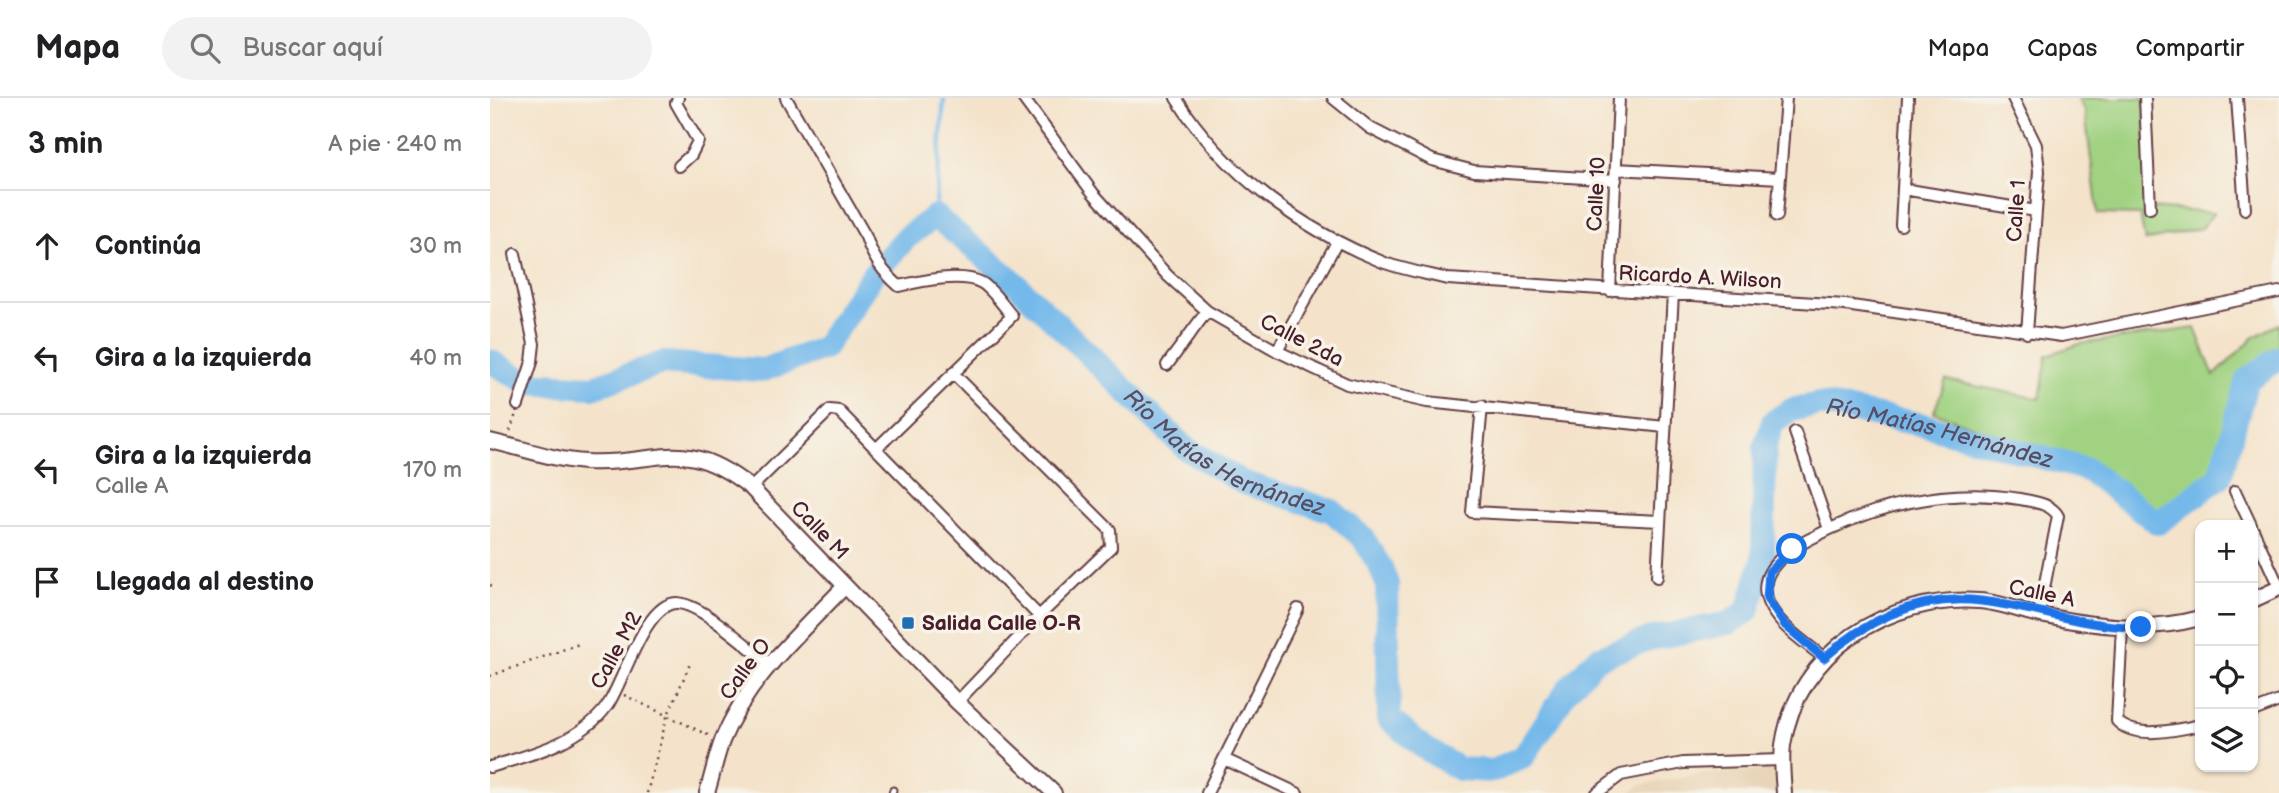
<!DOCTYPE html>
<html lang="es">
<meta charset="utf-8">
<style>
:root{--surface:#fff;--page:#f2f2f2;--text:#202124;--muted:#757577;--line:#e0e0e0}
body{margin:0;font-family:"Balsamiq Sans",sans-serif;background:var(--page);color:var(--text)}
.controls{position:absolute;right:21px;bottom:21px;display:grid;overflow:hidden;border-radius:14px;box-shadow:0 2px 5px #0004}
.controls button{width:63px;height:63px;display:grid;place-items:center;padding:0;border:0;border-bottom:2px solid var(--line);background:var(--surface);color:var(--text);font:35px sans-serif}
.stop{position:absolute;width:21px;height:21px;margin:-16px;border:5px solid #1a73e8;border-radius:50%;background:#fff}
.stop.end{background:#1a73e8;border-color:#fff;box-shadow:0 2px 7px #0008}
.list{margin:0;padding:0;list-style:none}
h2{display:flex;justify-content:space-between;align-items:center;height:91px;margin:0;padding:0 28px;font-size:30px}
h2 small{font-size:23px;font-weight:400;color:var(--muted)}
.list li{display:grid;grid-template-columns:46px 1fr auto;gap:21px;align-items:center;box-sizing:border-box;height:112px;padding:0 28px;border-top:2px solid var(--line)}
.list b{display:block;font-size:26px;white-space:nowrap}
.list p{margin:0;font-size:23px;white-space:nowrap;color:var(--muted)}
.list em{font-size:23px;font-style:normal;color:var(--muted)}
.icon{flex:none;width:38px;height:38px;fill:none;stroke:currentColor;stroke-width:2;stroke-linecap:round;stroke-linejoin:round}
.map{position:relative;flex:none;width:1789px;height:695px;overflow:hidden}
header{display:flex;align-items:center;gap:42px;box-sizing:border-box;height:98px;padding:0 35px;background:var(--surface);border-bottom:2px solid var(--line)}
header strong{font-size:33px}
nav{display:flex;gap:38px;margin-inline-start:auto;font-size:24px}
.search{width:490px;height:63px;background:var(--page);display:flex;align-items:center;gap:18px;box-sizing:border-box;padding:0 24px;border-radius:38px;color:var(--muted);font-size:26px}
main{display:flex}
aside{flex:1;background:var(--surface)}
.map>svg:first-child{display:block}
.built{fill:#e8d4b7}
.green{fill:#a0d281;stroke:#757856;stroke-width:2}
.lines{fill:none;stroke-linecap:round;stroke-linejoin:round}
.stream{stroke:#75b9eb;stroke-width:4.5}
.river{stroke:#75b9eb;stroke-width:24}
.lane-casing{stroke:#643c43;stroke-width:9}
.street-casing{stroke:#643c43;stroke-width:14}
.secondary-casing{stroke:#643c43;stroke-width:18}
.path{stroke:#643c43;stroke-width:2.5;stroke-dasharray:2 5;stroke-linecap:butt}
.lane{stroke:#fff;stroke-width:5}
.street{stroke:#fff;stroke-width:10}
.secondary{stroke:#fff;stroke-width:14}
.route{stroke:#1a73e8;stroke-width:9}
.poi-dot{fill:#1f6fb2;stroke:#f7f3e8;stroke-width:2.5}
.labels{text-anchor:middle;stroke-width:7;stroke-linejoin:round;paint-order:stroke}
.street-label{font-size:21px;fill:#4a1f2b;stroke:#f7f3e8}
.poi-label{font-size:21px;font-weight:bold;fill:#4a1f2b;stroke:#f7f3e8;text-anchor:start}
.water-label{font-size:23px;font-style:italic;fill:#574d65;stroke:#f7f3e8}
</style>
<header>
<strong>Mapa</strong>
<div class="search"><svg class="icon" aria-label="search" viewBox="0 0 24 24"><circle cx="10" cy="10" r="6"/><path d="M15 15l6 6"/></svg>Buscar aquí</div>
<nav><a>Mapa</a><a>Capas</a><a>Compartir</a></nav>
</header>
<main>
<aside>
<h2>3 min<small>A pie · 240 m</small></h2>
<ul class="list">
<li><svg class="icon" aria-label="ahead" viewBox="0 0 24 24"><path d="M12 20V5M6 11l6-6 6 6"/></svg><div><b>Continúa</b></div><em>30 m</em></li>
<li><svg class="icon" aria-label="left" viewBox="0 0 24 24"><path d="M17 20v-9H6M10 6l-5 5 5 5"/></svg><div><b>Gira a la izquierda</b></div><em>40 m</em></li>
<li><svg class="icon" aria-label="left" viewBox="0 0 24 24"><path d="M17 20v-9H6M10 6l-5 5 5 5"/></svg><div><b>Gira a la izquierda</b><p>Calle A</p></div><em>170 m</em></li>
<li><svg class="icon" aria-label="arrive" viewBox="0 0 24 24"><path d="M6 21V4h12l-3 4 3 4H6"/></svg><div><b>Llegada al destino</b></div></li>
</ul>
</aside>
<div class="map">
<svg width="1789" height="695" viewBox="0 0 1789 695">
<rect width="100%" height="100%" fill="#f7f3e8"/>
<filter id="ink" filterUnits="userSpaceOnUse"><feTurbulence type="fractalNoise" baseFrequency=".0143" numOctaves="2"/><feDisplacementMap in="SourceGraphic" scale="14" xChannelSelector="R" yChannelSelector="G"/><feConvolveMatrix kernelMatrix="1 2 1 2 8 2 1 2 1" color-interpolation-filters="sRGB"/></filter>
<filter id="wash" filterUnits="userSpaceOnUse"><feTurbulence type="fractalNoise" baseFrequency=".00686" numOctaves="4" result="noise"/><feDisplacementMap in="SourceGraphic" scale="28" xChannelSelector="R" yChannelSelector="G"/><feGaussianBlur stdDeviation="1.57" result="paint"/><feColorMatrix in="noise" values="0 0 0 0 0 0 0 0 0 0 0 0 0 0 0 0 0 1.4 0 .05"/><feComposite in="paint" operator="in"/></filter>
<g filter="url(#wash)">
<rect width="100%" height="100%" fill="#f4e3ca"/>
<path class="built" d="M 1283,672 L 1289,695 L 1140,695 L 1151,687 L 1212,676 Z"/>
<path class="green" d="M 1588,0 L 1654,0 L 1660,110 L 1724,115 L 1711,130 L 1655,143 L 1650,117 L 1608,116 L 1595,14 Z
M 1789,226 L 1789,260 L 1757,282 L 1730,379 L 1668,425 L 1598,372 L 1444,314 L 1456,282 L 1550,301 L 1557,257 L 1589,246 L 1705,230 L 1724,278 L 1764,239 Z"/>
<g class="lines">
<path class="stream" d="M 445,118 L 454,0"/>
<path class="river" id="s1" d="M 0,263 L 38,285 L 103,289 L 172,265 L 273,272 L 334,250 L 383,176 L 416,140 L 445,118 L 521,181 L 695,350 L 752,384 L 842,413 L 873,440 L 891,470 L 897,486 L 899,621 L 933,649 L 969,671 L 1003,673 L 1034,658 L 1077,592 L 1107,560 L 1159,541 L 1239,525 L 1258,513 L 1273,462 L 1275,349 L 1283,324 L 1301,312 L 1329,306 L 1434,327 L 1598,372 L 1668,425 L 1730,379 L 1757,282 L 1789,260"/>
</g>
</g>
<g filter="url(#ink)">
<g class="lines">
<defs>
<path id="lane" d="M 402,695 L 403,692"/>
<path id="street" d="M 188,0 L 186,5 L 208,43 L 201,57 L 189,68
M 296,0 L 376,139 C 383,160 392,173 409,188 C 431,183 472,174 492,185 C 503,192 514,209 522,218 L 387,350
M 533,0 L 603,95 L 678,178 L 717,213 L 787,253 L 857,286 L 937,304 L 1175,329
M 686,0 C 734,76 812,132 895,165 C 915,172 937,176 958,181 L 1355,207 L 1571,238 L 1789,194
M 843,0 L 880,30 L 942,62 L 984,73 L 1126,82
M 1523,0 L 1546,47 L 1549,73 L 1537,235
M 1655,0 L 1660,110
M 1747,0 L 1755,111
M 1126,71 L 1290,80
M 1413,91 L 1546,113
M 1287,118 L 1296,0
M 1411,127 L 1418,0
M 25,156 L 44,246 L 42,264 L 28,307
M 1120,193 L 1129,0
M 787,253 L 847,144
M 677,267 L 717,213
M 463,275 L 620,432 L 621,449 L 549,518 L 467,604
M 992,308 L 982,414 L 1170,423
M 1305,334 L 1339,431
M 261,390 L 340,312 L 349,313 L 549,518
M 1745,393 L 1761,427
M 1763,432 L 1789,489
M 1167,479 L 1183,196
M 1632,530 L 1627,623 C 1645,642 1687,632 1710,627
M 1334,560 C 1315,544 1282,524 1276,498 C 1270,471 1297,453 1318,442 C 1384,407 1455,389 1530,401 C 1543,404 1561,405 1568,418 L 1549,516
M 1763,613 L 1789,603
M 734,661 L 807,695
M 0,669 C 40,657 91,644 117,608 C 133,586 155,504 187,505 C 212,506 258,550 280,566
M 717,695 L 808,511
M 1107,695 L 1131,677 L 1193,665 L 1291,662"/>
<path id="secondary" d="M 0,343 C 32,350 63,362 96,364 C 168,368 192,335 261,390 L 467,604 L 564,695
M 1763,502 L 1789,490
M 217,695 C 222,678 226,660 232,643 C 257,581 309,536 355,488
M 1294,695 C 1293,679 1291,663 1293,647 C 1307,553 1399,497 1489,503 C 1508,504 1528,512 1546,516 C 1602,528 1654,535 1710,520"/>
</defs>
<use href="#lane" class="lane-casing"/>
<use href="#street" class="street-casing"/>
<use href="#secondary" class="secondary-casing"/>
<path class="path" d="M 20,333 L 26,316
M 0,487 L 5,489
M 0,578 L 89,546
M 134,597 L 220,638
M 157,695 L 177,619 L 200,566"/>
<use href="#lane" class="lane"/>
<use href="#street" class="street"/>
<use href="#secondary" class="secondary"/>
</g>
</g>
<g class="lines" filter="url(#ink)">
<path class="route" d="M 1302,451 L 1279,474 L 1277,501 L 1295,527 L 1334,560 C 1378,521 1431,496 1491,503 C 1546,509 1594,530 1651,529"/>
</g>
<rect class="poi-dot" x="411" y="518" width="14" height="14" rx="3.5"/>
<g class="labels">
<g class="street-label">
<text transform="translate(1106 96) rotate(-87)" y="7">Calle 10</text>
<text transform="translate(1526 113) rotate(-86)" y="7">Calle 1</text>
<text transform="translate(1210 179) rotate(3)" y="7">Ricardo A. Wilson</text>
<text transform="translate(812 242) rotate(27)" y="7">Calle 2da</text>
<text transform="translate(330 432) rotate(46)" y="7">Calle M</text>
<text transform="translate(1552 495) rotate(12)" y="7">Calle A</text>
<text transform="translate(126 552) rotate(-62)" y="7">Calle M2</text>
<text transform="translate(255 571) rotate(-54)" y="7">Calle O</text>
</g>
<g class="poi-label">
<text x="432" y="532">Salida Calle O-R</text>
</g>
<g class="water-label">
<text dy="8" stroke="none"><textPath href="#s1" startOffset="2056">Río Matías Hernández</textPath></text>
<text dy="8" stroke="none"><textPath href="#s1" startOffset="900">Río Matías Hernández</textPath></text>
</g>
</g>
</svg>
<div class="controls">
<button>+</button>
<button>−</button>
<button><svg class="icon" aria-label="locate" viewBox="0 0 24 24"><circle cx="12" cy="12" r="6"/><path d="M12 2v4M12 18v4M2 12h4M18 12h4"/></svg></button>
<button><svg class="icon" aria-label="layers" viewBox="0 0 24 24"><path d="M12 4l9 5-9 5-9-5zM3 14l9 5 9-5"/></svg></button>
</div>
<div class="stop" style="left:1302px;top:451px"></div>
<div class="stop end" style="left:1651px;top:529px"></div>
</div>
</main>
